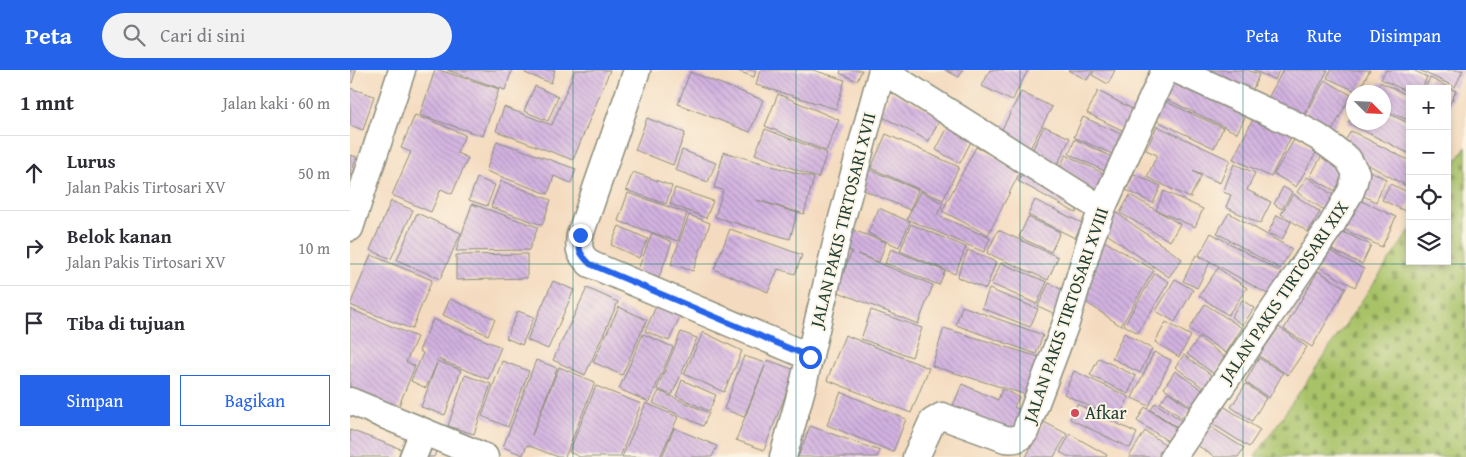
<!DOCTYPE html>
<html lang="id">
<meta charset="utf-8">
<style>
:root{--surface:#fff;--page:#f2f2f3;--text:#2b2b33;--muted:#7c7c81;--line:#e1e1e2;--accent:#2563eb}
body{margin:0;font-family:"Gentium Book Plus",serif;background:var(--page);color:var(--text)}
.controls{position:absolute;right:15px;top:15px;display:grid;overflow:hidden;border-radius:0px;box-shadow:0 2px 8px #0003}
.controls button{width:45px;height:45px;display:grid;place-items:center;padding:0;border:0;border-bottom:1px solid var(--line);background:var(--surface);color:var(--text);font:25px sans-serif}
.compass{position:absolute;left:996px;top:15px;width:45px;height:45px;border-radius:50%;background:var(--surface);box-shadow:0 2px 8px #0003;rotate:114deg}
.stop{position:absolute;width:15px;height:15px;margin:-11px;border:4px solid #2563eb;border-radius:50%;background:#fff}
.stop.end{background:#2563eb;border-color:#fff;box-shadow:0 1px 5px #0008}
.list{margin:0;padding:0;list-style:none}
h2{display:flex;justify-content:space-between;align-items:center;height:65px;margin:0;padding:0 20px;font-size:21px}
h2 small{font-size:16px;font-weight:400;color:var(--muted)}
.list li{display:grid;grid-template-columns:32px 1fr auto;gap:15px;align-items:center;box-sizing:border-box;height:75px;padding:0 20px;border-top:1px solid var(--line)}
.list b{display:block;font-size:19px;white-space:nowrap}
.list p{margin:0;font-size:16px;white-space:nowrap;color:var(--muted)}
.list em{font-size:16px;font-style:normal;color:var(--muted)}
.actions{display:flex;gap:10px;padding:15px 20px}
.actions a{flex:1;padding:11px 0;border:1px solid var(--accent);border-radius:0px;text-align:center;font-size:18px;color:var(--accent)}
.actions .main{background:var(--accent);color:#fff}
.icon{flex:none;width:28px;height:28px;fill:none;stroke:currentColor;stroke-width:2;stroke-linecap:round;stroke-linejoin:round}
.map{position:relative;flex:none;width:1116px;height:387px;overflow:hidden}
header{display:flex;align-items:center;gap:30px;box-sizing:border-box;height:70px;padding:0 25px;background:var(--accent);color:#fff}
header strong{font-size:24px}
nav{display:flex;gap:28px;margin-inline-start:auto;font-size:18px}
.search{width:350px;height:45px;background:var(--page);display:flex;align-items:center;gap:12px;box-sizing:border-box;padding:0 18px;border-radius:28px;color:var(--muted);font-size:19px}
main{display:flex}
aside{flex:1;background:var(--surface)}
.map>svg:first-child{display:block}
.cemetery{fill:url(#cemetery-stones);stroke:#64804e}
.building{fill:url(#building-back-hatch)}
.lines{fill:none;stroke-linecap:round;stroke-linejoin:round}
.minor-casing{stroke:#8a8c7a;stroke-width:29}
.minor{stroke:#fff;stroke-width:26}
.route{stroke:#2563eb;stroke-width:6}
.grid{fill:none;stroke:#0f766e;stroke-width:1;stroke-opacity:0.55}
.poi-dot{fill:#d1495b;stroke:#fcf5e5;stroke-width:2}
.labels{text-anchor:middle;stroke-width:4;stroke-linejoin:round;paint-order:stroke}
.street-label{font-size:18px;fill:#1f3d34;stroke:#fcf5e5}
.poi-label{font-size:18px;fill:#1f3d34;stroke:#fcf5e5;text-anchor:start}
</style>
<header>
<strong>Peta</strong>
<div class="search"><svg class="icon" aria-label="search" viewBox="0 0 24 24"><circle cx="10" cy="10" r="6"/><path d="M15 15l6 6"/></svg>Cari di sini</div>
<nav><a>Peta</a><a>Rute</a><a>Disimpan</a></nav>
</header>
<main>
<aside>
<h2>1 mnt<small>Jalan kaki · 60 m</small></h2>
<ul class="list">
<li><svg class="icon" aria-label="ahead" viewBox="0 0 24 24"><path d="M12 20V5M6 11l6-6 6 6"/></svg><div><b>Lurus</b><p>Jalan Pakis Tirtosari XV</p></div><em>50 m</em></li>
<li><svg class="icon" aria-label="right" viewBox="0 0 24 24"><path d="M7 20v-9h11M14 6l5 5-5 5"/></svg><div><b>Belok kanan</b><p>Jalan Pakis Tirtosari XV</p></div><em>10 m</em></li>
<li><svg class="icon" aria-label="arrive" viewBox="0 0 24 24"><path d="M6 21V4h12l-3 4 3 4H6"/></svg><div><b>Tiba di tujuan</b></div></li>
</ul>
<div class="actions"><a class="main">Simpan</a><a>Bagikan</a></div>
</aside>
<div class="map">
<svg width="1116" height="387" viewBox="0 0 1116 387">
<defs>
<pattern id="cemetery-stones" width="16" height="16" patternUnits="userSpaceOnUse" patternTransform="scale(1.25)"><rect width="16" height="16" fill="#a8c268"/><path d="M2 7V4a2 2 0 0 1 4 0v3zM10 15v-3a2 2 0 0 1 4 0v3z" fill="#889f56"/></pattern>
<pattern id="building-back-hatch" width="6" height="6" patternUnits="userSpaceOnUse" patternTransform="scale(1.25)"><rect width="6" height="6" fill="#d3b2e1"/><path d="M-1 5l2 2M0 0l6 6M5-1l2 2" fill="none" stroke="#ab92b7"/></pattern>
</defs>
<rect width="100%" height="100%" fill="#fcf5e5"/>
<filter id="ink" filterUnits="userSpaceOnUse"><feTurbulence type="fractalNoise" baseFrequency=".02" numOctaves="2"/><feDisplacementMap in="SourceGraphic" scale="10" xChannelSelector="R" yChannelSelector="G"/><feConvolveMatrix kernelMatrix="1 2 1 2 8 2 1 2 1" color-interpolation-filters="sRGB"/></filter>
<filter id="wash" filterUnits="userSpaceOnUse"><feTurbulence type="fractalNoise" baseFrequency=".0096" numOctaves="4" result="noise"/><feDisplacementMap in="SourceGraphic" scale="20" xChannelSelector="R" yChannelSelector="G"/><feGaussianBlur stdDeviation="1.12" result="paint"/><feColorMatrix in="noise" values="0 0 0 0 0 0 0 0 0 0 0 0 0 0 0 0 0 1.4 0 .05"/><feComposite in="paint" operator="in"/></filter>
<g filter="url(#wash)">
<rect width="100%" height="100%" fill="#f4dbbf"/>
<path class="cemetery" d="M 1116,77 L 1116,387 L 905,387 L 1060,160 L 1060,191 L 1097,191 L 1097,105 Z"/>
<g id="blocks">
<path class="building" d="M 0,0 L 6,0 L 2,13 L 0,12 Z
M 85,0 L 89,0 L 149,19 L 133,66 L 70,45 Z
M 97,0 L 162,0 L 155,20 Z
M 176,0 L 205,0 L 201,13 L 175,3 Z
M 225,0 L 260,0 L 223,90 L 146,61 L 154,37 L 202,55 Z
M 385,0 L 406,0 L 404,7 Z
M 410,0 L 463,0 L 495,10 L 486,39 L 406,15 Z
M 491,0 L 512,0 L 507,11 L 490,3 Z
M 595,0 L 613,0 L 609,7 Z
M 640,0 L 678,0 L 662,31 L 632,16 Z
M 718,0 L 743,0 L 737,10 Z
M 745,0 L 765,0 L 758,14 L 742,5 Z
M 838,0 L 898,0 L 909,5 L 899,28 Z
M 903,0 L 929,0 L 925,10 Z
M 933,0 L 978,0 L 951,50 L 916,32 Z
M 981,0 L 1020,0 L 1008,22 L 977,8 Z
M 1036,0 L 1063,0 L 1077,7 L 1072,19 L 1060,19 L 1060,23 L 1031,9 Z
M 1069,0 L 1113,0 L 1105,17 Z
M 340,2 L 413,30 L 400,62 L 328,34 Z
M 828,3 L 900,37 L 887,63 L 816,29 Z
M 1080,8 L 1106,21 L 1097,40 L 1097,19 L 1074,19 Z
M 975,10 L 1001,25 L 982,61 L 955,46 Z
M 1030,12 L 1060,26 L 1060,51 L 1034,39 L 1034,22 L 1025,22 Z
M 185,16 L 208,27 L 198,51 L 174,41 Z
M 0,18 L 24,26 L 13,60 L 0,55 Z
M 748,21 L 790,43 L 780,64 L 737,43 Z
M 542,22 L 591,47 L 579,71 L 529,45 Z
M 671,22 L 702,37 L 677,84 L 647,69 Z
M 428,24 L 489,50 L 476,81 L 415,56 Z
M 812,30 L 873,58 L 864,78 L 803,49 Z
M 1034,41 L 1060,54 L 1060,84 L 998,53 L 1004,42 L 1004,52 L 1034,52 Z
M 65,45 L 75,49 L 76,48 L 115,65 L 107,83 L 118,88 L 102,124 L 91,119 L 81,142 L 42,125 L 61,82 L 51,78 Z
M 905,45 L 943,63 L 921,107 L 883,89 Z
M 733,47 L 780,68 L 771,88 L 724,67 Z
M 297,48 L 335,63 L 323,95 L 285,80 Z
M 601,51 L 625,64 L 610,93 L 586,80 Z
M 694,56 L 720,68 L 704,102 L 678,89 Z
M 807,56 L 880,90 L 870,113 L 843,101 L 851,106 L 840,128 L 797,107 L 807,85 L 796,80 Z
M 415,59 L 477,83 L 468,108 L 405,84 Z
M 1001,61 L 1060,91 L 1060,118 L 990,79 Z
M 536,64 L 609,97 L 593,130 L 521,98 Z
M 945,68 L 967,81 L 946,117 L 924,104 Z
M 725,69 L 768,90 L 761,104 L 719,84 Z
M 147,71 L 226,99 L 221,113 L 204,106 L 198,124 L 136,101 Z
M 626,77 L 671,100 L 638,165 L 592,141 Z
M 332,80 L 366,93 L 358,112 L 325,100 Z
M 374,82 L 464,108 L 454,144 L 407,130 L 447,143 L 440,169 L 365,147 L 373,120 L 364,118 Z
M 0,85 L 7,87 L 0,106 Z
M 716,85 L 763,108 L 751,132 L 704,109 Z
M 971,87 L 1002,105 L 991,124 L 960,107 Z
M 884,94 L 905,103 L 897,120 L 921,132 L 910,154 L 876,137 L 881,125 L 873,122 Z
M 676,96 L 733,129 L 726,143 L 668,111 Z
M 516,98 L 568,120 L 560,140 L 507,117 Z
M 1020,101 L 1036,109 L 1026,132 L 1009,124 Z
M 283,102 L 322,116 L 316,134 L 276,120 Z
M 784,104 L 811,116 L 803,133 L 776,120 Z
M 957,107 L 990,130 L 980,144 L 947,122 Z
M 127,108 L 145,115 L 137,136 L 119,130 Z
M 151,111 L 201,130 L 192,155 L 141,137 Z
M 1040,114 L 1060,123 L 1060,130 L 1055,141 L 1032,130 Z
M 933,117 L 942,122 L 932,139 L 924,134 Z
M 325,118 L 363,131 L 356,148 L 320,134 Z
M 570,121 L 593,133 L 587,145 L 640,168 L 634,182 L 557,149 Z
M 814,121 L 853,139 L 845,157 L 806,140 Z
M 278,123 L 337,143 L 328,171 L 268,151 Z
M 943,124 L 970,142 L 958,162 L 931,144 Z
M 780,125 L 830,154 L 820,171 L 770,143 Z
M 1007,129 L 1046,147 L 1032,177 L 993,159 Z
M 685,130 L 732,153 L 725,168 L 678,145 Z
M 41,131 L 63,140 L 41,189 L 20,180 Z
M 122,134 L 188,157 L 179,180 L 106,181 Z
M 529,138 L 560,152 L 549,177 L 518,163 Z
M 764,141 L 832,189 L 819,207 L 751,160 Z
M 67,143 L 111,163 L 90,209 L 47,190 Z
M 879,143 L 942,179 L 930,199 L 867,163 Z
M 339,145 L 360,153 L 343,201 L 321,194 Z
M 927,145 L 941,152 L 932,170 L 918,163 Z
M 678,147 L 710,162 L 701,182 L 669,167 Z
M 561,154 L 616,177 L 605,204 L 550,181 Z
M 269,156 L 298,169 L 289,188 L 261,175 Z
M 380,159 L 452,185 L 445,204 L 428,199 L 418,222 L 364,199 Z
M 500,159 L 536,172 L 529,192 L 507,184 L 583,215 L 568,254 L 486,221 L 502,181 L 493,178 Z
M 648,160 L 708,187 L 698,210 L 637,183 Z
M 991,161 L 1021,175 L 1012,194 L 982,180 Z
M 302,163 L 322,172 L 308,210 L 287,202 Z
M 861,163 L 936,205 L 923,227 L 849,185 Z
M 754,171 L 804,200 L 771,256 L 727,226 Z
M 541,179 L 595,201 L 589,215 L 535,193 Z
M 976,179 L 1014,199 L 1005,217 L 967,196 Z
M 618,180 L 646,192 L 636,219 L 607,207 Z
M 177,184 L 177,208 L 106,210 L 106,185 Z
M 21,185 L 82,210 L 62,259 L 0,235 Z
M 846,185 L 860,192 L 847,218 L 833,211 Z
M 651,193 L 697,212 L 687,234 L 641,214 Z
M 868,198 L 897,218 L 878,245 L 849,226 Z
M 968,201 L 996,218 L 962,277 L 934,259 Z
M 805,203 L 819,212 L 788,263 L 774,255 Z
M 825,209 L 843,220 L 825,252 L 806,241 Z
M 203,211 L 224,220 L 198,279 L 177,270 Z
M 699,213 L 716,222 L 705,244 L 688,236 Z
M 237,218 L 268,232 L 235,305 L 203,290 Z
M 639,219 L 688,239 L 680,257 L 632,238 Z
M 100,229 L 145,249 L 138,265 L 93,245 Z
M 892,230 L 904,238 L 893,255 L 881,247 Z
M 308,232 L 332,242 L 319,271 L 295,261 Z
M 855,234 L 892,258 L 876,283 L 839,259 Z
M 612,236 L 693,265 L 686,284 L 606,255 Z
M 269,237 L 297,250 L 272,305 L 243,292 Z
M 0,239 L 67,267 L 56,292 L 65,296 L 46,343 L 0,324 Z
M 521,240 L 572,258 L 562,287 L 511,269 Z
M 168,241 L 184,247 L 172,275 L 156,268 Z
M 83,249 L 151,277 L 138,309 L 88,289 L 87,291 L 111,300 L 95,345 L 71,337 L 87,293 L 76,318 L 61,311 L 73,283 L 69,281 Z
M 816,252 L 841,266 L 829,287 L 805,272 Z
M 929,257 L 957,277 L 938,305 L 909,286 Z
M 594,258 L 689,287 L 677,325 L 582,296 Z
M 331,262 L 347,268 L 322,325 L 307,319 Z
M 353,262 L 392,281 L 374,322 L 334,304 Z
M 774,263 L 802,279 L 790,303 L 762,288 Z
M 293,264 L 323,277 L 299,332 L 269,319 Z
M 495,265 L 579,298 L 561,343 L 477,310 Z
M 849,268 L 876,288 L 864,304 L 837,284 Z
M 804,282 L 821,290 L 799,336 L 782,328 Z
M 834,285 L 864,307 L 855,319 L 825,297 Z
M 394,286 L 416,293 L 418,290 L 445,300 L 414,380 L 386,370 L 415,296 L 394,347 L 374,339 Z
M 749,288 L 786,306 L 778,324 L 740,305 Z
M 909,288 L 933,303 L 919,328 L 895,312 Z
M 186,290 L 207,298 L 182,365 L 209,297 L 245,312 L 215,387 L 208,387 L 177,375 L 173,385 L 153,377 Z
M 152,291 L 179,301 L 158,357 L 132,346 Z
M 724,301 L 779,327 L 768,350 L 714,324 Z
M 825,301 L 861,326 L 850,342 L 814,318 Z
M 115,305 L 141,314 L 124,364 L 98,356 Z
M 332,310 L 366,325 L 359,341 L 326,326 Z
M 612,314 L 648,330 L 652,319 L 669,327 L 664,337 L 676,343 L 665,367 L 602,338 Z
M 896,314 L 916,328 L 902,351 L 881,337 Z
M 246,316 L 291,334 L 270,387 L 230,387 L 219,382 Z
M 309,321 L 359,343 L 353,356 L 303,333 Z
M 491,322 L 556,349 L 543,382 L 477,355 Z
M 818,322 L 841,338 L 834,349 L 810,333 Z
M 296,333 L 328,347 L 310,387 L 272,387 Z
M 805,333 L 840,356 L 836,363 L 801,340 Z
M 727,334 L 787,363 L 780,378 L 720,349 Z
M 872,335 L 910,360 L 899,377 L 861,353 Z
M 795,337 L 830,360 L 821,373 L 787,351 Z
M 694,352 L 717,364 L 704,387 L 676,387 Z
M 460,356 L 530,381 L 527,387 L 448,387 Z
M 859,356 L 894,378 L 888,387 L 865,387 L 847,375 Z
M 324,358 L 367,376 L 362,387 L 312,387 Z
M 0,360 L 51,379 L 48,387 L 0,387 Z
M 795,361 L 822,379 L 817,387 L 779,387 Z
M 720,364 L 757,385 L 756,387 L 719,387 L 710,382 Z
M 72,369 L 88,376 L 84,387 L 64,387 Z"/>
</g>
</g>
<g filter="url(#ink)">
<use href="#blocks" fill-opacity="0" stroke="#8a8c7a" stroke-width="1"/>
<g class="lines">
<defs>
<path id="minor" d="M 287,0 L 230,165 C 228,180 229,183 240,194 L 460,287
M 532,0 L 752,139
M 0,158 L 52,0
M 0,331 L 135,387
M 63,387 L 73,362
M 433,387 L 453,315 L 491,152 L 532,0
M 566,387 L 582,352 L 592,346 L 655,369 C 664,370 669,370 675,362 L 716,253 L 740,171 L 752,139 L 815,0
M 823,387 L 982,154 L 1001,121 L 1004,112 L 1006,103 L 998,89 L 968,67 L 942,53 L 827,0"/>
</defs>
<use href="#minor" class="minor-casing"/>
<use href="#minor" class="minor"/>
</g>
</g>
<g class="lines" filter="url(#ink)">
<path class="route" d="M 230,165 C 228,180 229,183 240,194 L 460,287"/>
</g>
<path class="grid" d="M 223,0 L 223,387M 446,0 L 446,387M 670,0 L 670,387M 893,0 L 893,387M 0,194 L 1116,194"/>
<circle class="poi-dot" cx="725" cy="343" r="5"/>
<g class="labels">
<g class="street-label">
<text transform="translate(493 150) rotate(-76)" y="6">JALAN PAKIS TIRTOSARI XVII</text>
<text transform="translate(934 222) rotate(-56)" y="6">JALAN PAKIS TIRTOSARI XIX</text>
<text transform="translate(716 245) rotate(-71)" y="6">JALAN PAKIS TIRTOSARI XVIII</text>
</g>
<g class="poi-label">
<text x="735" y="349">Afkar</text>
</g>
</g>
</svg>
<div class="controls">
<button>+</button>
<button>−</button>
<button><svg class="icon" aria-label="locate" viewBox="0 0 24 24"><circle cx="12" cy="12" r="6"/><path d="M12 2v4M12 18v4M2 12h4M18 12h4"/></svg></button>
<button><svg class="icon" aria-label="layers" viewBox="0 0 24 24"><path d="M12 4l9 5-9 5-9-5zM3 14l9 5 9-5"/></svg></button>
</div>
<svg class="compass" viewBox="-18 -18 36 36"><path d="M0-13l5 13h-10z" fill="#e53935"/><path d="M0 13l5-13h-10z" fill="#7c7c81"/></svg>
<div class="stop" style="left:460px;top:287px"></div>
<div class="stop end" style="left:230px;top:165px"></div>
</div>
</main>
